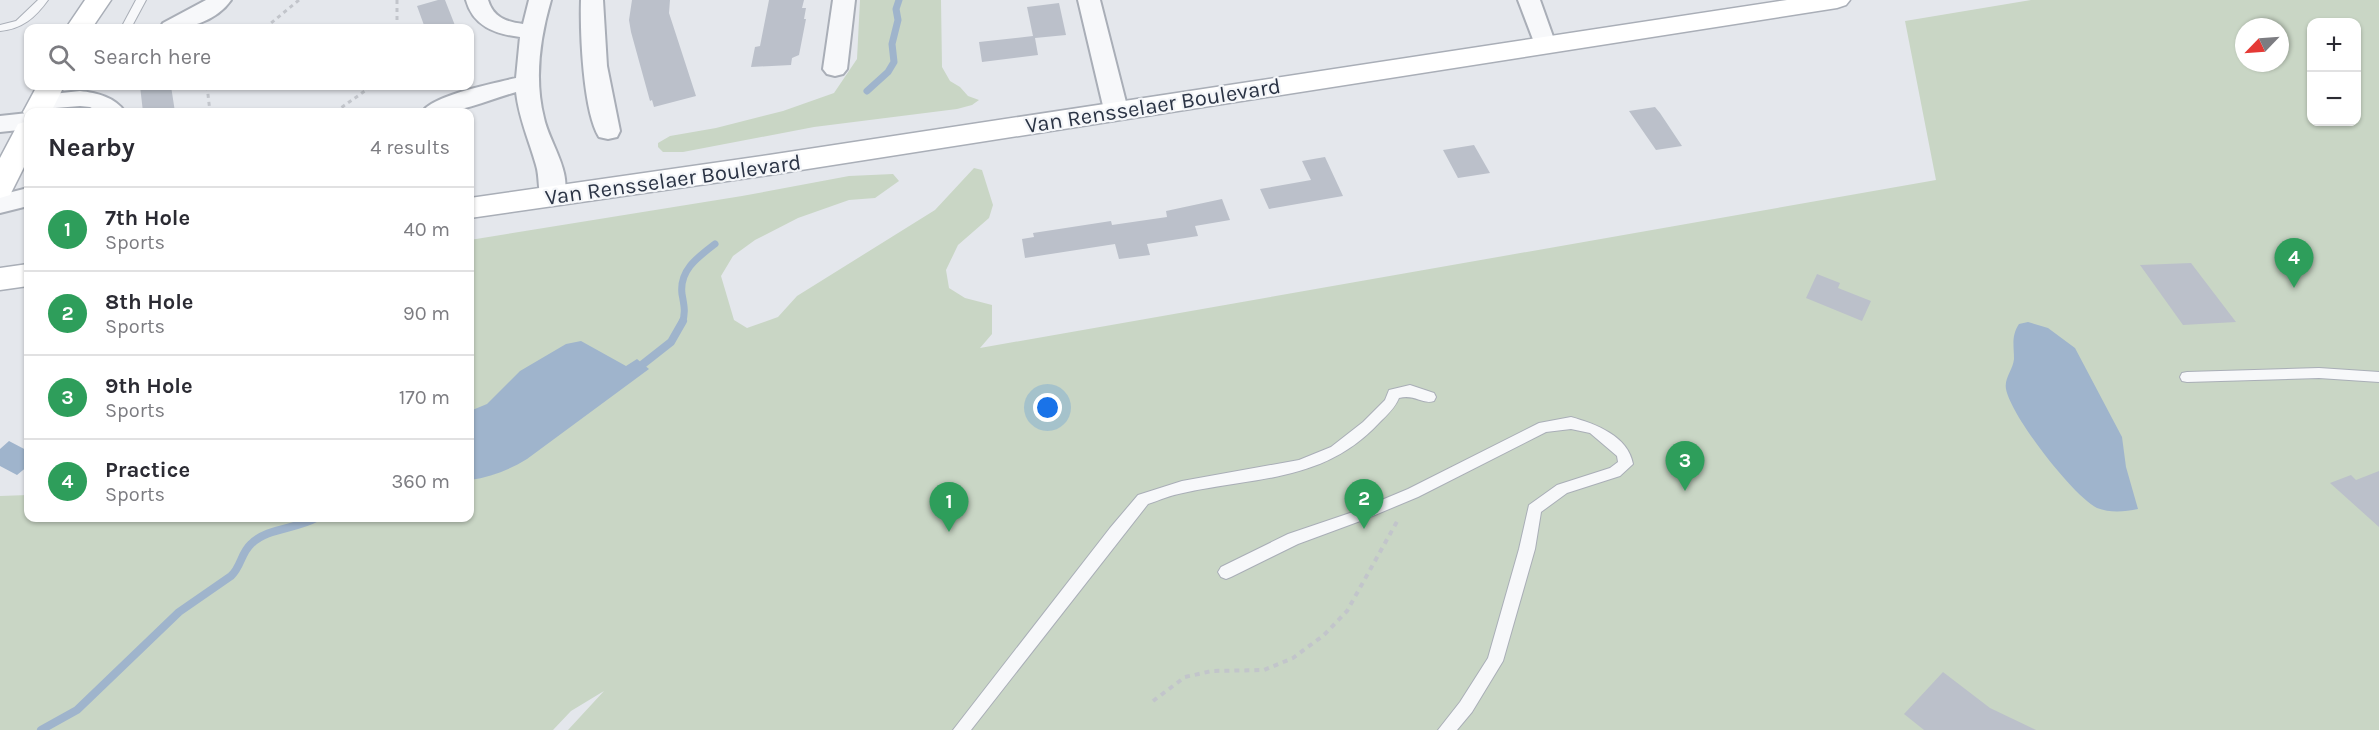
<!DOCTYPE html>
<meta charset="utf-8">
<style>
:root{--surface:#fff;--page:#f2f2f3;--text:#2b2b33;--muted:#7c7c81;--line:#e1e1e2;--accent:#d1495b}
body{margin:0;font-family:Karla,sans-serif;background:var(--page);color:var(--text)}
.controls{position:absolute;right:18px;top:18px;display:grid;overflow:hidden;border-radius:12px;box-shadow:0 2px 4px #0004}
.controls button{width:54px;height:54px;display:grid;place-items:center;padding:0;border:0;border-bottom:2px solid var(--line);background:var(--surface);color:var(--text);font:30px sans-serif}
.compass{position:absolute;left:2235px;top:18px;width:54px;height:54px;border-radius:50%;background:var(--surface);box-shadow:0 2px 4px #0004;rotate:245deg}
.you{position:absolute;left:1048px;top:408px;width:21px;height:21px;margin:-15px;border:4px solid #fff;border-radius:50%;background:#1a73e8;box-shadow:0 0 0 9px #1a73e833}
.badge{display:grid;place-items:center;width:39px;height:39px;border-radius:50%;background:var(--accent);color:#fff;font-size:20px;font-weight:700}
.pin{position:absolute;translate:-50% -50px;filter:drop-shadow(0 2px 3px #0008)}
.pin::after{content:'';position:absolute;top:32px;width:21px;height:18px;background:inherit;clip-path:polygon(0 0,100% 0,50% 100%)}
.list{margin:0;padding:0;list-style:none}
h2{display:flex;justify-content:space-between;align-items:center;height:78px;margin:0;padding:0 24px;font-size:26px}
h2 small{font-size:20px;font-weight:400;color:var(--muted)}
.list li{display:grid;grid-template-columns:39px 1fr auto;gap:18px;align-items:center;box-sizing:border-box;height:84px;padding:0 24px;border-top:2px solid var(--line)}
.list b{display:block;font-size:22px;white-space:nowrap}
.list p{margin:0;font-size:20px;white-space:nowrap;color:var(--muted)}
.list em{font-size:20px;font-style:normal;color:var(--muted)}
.icon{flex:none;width:33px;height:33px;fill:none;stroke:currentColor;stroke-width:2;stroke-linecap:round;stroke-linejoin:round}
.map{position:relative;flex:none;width:2379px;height:730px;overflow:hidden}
.search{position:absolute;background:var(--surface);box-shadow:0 2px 4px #0004;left:24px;top:24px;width:450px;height:66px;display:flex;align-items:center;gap:15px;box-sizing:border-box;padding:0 21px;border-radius:12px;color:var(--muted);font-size:22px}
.panel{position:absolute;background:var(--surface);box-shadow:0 2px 4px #0004;left:24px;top:108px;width:450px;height:414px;border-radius:12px}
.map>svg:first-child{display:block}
.green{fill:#c9d6c5;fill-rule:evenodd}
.water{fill:#9fb4cc}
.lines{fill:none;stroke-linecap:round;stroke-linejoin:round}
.stream-far1{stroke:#9fb4cc;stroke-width:7}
.stream{stroke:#9fb4cc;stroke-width:8}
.building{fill:#bbc0ca}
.lane-casing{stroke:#a9aeb7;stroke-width:2}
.street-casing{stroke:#a9aeb7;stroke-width:4}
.secondary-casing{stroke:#a9aeb7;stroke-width:3}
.path-far1{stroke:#c2c5cb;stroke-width:3;stroke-dasharray:4 4;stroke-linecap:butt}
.path{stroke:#c2c5cb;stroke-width:4;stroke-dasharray:5 5;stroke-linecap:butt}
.lane{fill:#f7f8fa;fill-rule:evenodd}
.street{fill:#f7f8fa;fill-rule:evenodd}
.secondary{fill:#fff;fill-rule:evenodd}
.labels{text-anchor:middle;stroke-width:4.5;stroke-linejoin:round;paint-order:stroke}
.street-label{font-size:22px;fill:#2b3445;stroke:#f4f6f9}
</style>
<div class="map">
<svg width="2379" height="730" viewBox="0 0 2379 730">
<rect width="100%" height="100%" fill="#e4e7ec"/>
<path class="green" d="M 860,0 L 941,0 L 942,67 L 950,81 L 960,87 L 968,96 L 979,100 L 972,105 L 957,109 L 814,127 L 683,152 L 663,152 L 658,147 L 658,143 L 670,136 L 716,128 L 783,111 L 834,93 L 857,59 Z
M 2031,0 L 2379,0 L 2379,730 L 568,730 L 604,691 L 571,711 L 553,730 L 0,730 L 0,496 L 28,495 L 28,518 L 470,518 L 470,240 L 742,196 L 849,176 L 893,174 L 899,181 L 875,198 L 849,200 L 798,218 L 755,240 L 733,256 L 721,276 L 734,320 L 747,328 L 778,317 L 797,296 L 935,210 L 974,168 L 982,170 L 993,205 L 989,218 L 958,245 L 946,270 L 949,288 L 965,298 L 992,305 L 992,334 L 980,348 L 1936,180 L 1905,21 ZM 2312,22 L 2356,22 L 2356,122 L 2312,122 ZM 2244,27 L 2280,27 L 2280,63 L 2244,63 Z"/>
<path class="water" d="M 2028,322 L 2048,328 L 2075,348 L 2122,437 L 2126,467 L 2138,509 C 2124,512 2110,513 2097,508 C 2073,496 2011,416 2006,389 C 2004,378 2013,370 2014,359 C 2014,346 2011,336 2019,324 Z
M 581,341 L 626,366 L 637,359 L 649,369 L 527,459 C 509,470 491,477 470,480 L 470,411 L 487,404 L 520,371 L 566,344 Z
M 9,441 L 28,451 L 28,466 L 17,475 L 0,466 L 0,449 Z"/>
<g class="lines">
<path class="stream-far1" d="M 867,91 L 888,72 L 894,62 L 892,44 L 898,20 L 896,9 L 899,0
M 682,323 C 686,313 684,305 682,294 C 679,270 698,257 715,244"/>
<path class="stream" d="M 643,364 L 671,342 L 683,321
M 41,730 L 77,710 L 179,612 L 231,576 C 241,567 241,553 251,544 C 267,528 296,529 316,518"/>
</g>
<path class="building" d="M 438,0 L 445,0 L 456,28 L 425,28 L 417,6 Z
M 632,0 L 670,0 L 669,13 L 696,96 L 654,107 L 652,100 L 650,101 L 631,32 L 629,20 Z
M 769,0 L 804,0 L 802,8 L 806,8 L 804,19 L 806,19 L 799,55 L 792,58 L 791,65 L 751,67 L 755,47 L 760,46 Z
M 1059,3 L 1066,35 L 1035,38 L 1038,55 L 982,62 L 979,42 L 1033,36 L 1027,7 Z
M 140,86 L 171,86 L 175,112 L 143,112 Z
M 1655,107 L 1660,113 L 1682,146 L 1656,150 L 1629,111 Z
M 1474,145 L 1490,173 L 1458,178 L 1443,150 Z
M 1325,157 L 1343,196 L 1269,209 L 1260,189 L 1311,180 L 1302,161 Z
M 1222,199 L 1230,220 L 1195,226 L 1198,236 L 1147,244 L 1150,255 L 1119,259 L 1115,244 L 1025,258 L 1022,239 L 1034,237 L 1033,233 L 1111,221 L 1112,225 L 1167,217 L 1166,211 Z
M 2191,263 L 2236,322 L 2183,325 L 2140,265 Z
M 1817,274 L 1840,283 L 1838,288 L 1871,301 L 1862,321 L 1806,298 Z
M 2379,471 L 2379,527 L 2330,483 L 2351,475 L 2356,480 Z
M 1943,672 L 1990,708 L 2036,730 L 1924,730 L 1904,714 Z"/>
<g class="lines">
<defs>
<path id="lane" d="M 38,0 L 48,0 C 35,18 22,29 0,31 L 0,25 L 16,21 Z
M 136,0 L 146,0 L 131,28 L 121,28 Z
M 2319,368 L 2379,372 L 2379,382 L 2319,378 L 2187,382 L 2182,381 L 2180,377 L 2182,373 L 2187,372 Z
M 1410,385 L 1434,393 L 1436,397 L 1434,401 C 1422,405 1416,394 1399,398 C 1395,408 1387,415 1379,423 C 1324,482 1256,477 1183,493 C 1171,495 1160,500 1148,504 L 971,730 L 953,730 L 1110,528 L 1138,495 L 1182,481 L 1299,460 L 1331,447 L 1363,422 L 1385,400 L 1389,390 Z
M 1571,417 C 1596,424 1628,436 1633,464 L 1620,476 L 1567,493 L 1541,512 L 1535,549 L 1503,661 L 1472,712 L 1457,730 L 1438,730 L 1460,702 L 1488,658 L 1519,549 L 1529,505 L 1557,485 L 1610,468 L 1618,462 L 1617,456 L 1590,433 L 1571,429 L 1546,432 L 1418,497 L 1363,520 L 1298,544 L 1231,577 L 1226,579 L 1221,577 L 1218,572 L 1221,567 L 1288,534 L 1353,512 L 1408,489 L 1539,423 Z"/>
<path id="street" d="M 206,0 L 231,0 C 216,22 184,31 160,28 L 163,23 Z
M 466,0 L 488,0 C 493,17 506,22 523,24 L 529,0 L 551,0 C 540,38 534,79 544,118 C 549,143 576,177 561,202 L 552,205 L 543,202 C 537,192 540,177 536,165 C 529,140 519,119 516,92 C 485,101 454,116 422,112 C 433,95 495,83 516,78 L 520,37 C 495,34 473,26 466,0 Z
M 581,0 L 603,0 L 607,66 L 620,131 L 617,137 L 608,139 L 599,137 C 583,111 580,32 581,0 Z
M 833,0 L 855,0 L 847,69 L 843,74 L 835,76 L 827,74 L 823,69 Z
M 1078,0 L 1100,0 L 1128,110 L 1124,115 L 1116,118 L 1108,115 L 1104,110 Z
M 1518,0 L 1540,0 L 1556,45 L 1553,50 L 1545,52 L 1537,50 Z
M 80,91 C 97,93 115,97 125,112 L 99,112 L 90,107 L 80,106 L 43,109 L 35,106 L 31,101 L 35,96 Z
M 28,113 L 28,129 L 0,132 L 0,116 Z
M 28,188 L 28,206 L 0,213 L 0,195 Z"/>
<path id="secondary" d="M 85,0 L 111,0 L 92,28 L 66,28 Z
M 1787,0 L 1850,0 L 1846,5 L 1837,8 L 769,175 L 470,218 L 470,198 L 769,155 Z
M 37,86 L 64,86 L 51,112 L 28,112 L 27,118 L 23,112 Z
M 28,121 L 28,159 L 10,195 L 0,198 L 0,158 L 18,124 Z
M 28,264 L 28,286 L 0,290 L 0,268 Z"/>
</defs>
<use href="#lane" class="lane-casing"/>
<use href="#street" class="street-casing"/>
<use href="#secondary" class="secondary-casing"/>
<path class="path-far1" d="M 397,0 L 397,28
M 265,28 L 299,0
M 207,86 L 210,112
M 335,112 L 372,86"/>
<path class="path" d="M 1153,701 L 1185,677 L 1212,671 L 1264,670 L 1293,658 L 1324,635 L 1347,611 L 1399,518"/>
<use href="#lane" class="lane"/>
<use href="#street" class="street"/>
<use href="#secondary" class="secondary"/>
</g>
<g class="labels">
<g class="street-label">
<text transform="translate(1153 105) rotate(-9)" y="8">Van Rensselaer Boulevard</text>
<text transform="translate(673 179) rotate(-8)" y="8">Van Rensselaer Boulevard</text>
</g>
</g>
</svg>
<div class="controls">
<button>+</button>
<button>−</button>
</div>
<svg class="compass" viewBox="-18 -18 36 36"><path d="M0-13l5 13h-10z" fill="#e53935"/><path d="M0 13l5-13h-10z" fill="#7c7c81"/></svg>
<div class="you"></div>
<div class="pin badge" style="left:949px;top:532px;background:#2e9e5b">1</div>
<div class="pin badge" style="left:1364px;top:529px;background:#2e9e5b">2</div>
<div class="pin badge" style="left:1685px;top:491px;background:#2e9e5b">3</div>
<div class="pin badge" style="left:2294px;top:288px;background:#2e9e5b">4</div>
<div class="search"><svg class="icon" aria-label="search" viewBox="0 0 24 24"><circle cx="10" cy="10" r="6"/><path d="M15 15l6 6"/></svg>Search here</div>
<section class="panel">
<h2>Nearby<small>4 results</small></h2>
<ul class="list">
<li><span class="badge" style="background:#2e9e5b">1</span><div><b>7th Hole</b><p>Sports</p></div><em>40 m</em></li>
<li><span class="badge" style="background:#2e9e5b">2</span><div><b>8th Hole</b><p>Sports</p></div><em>90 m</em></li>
<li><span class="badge" style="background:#2e9e5b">3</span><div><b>9th Hole</b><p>Sports</p></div><em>170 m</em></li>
<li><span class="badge" style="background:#2e9e5b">4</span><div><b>Practice</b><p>Sports</p></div><em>360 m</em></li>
</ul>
</section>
</div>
